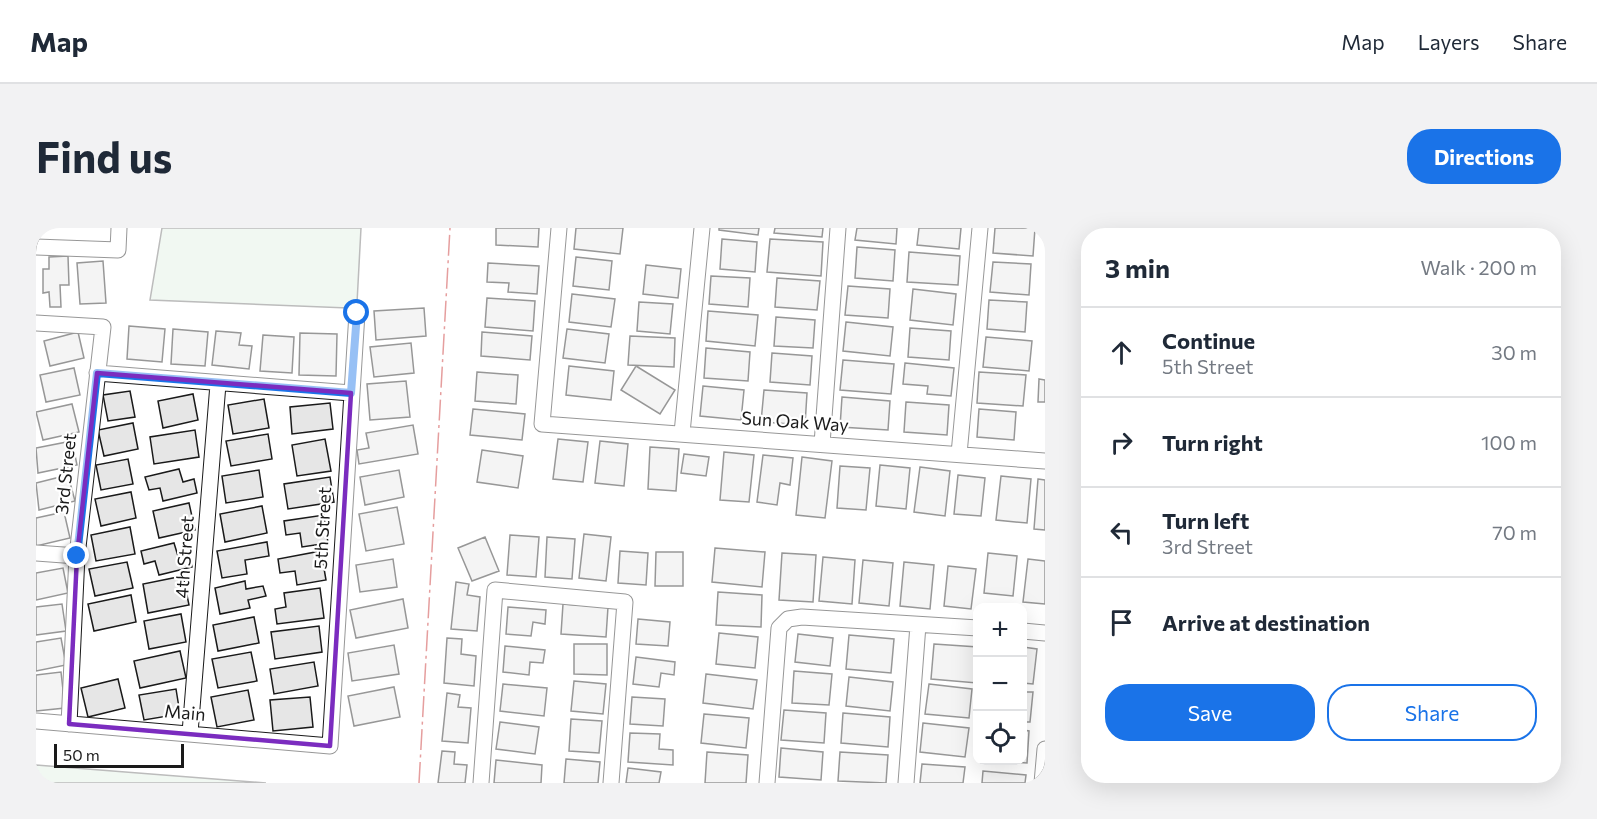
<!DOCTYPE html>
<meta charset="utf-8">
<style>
:root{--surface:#fff;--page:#f2f2f3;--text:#1f2937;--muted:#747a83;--line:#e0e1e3;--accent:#1a73e8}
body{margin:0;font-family:Commissioner,sans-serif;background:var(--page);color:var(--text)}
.controls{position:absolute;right:18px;bottom:18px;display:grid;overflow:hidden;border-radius:12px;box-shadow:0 6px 24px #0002}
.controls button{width:54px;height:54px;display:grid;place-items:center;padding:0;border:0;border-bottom:2px solid var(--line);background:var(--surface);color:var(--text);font:30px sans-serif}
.scale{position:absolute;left:18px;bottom:15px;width:130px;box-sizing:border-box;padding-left:6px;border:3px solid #1a1a1a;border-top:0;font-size:16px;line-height:21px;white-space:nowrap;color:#1a1a1a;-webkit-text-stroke:4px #fff;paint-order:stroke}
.stop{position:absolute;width:18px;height:18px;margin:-14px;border:4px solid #1a73e8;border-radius:50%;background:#fff}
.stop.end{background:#1a73e8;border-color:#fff;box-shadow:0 2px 6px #0008}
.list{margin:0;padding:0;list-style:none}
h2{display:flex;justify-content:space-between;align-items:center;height:78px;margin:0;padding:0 24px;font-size:26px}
h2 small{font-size:20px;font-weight:400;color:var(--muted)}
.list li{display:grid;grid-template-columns:39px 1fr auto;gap:18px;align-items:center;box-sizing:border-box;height:90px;padding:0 24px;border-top:2px solid var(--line)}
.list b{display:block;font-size:22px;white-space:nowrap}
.list p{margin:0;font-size:20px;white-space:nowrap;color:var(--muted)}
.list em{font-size:20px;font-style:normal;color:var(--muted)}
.actions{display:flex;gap:12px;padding:18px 24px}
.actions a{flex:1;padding:14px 0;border:2px solid var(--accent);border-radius:24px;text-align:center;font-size:21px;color:var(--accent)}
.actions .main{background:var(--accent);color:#fff}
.icon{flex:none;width:33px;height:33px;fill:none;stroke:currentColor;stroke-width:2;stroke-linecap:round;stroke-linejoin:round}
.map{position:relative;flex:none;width:1009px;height:555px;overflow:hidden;border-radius:24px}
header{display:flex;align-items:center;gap:36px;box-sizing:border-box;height:84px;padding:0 30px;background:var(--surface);border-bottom:2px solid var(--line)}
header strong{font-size:28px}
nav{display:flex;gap:33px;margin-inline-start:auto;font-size:21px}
.intro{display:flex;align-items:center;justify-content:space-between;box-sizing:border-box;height:144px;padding:0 36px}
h1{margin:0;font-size:42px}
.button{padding:15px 27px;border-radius:24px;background:var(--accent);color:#fff;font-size:21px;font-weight:700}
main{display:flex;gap:36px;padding:0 36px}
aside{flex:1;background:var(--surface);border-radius:24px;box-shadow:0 6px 24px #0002}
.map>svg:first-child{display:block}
.green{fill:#e0efe3;stroke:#6a6a6a;stroke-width:1.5}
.building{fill:#e6e6e6;stroke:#1a1a1a;stroke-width:1.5}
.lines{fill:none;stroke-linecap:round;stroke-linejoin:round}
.minor-casing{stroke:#1a1a1a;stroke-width:17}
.minor{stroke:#fff;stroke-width:15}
.power{stroke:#c62828;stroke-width:1.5;stroke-dasharray:21 4.5 3 4.5;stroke-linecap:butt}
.route{stroke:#1a73e8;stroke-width:8}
.marked{fill:none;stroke:#7b2cbf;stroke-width:4.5;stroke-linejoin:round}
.labels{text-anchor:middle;stroke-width:4.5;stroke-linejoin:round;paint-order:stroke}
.street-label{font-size:18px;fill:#1a1a1a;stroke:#fff}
</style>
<header>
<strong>Map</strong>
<nav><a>Map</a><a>Layers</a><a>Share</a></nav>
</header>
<div class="intro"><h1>Find us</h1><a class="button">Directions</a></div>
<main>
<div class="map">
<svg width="1009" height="555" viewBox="0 0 1009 555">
<rect width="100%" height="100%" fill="#fff"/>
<path class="green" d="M 126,0 L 325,0 L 321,75 L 313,74 L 312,80 L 114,72 Z
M 0,537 L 230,555 L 0,555 Z"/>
<path class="building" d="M 460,0 L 503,0 L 502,19 L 460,17 Z
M 540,0 L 587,0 L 584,26 L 538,21 Z
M 683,0 L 723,0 L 722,7 L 683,2 Z
M 739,0 L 787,0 L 786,9 L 738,5 Z
M 821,0 L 861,0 L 860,16 L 819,12 Z
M 883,0 L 925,0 L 923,21 L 881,17 Z
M 959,0 L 999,0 L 997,28 L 957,25 Z
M 686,11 L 721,14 L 719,44 L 684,41 Z
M 734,11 L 787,14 L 785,48 L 731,44 Z
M 821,19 L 859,22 L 857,53 L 819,50 Z
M 873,24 L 924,28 L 922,57 L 871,54 Z
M 32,28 L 33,57 L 24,57 L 25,79 L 14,79 L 13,64 L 7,65 L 7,41 L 13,41 L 13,29 Z
M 540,29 L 576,33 L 573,62 L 537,58 Z
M 67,33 L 70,75 L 44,76 L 41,35 Z
M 957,34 L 995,36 L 993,67 L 954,64 Z
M 452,35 L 503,38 L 501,66 L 472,64 L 473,55 L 451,54 Z
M 610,37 L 645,41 L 642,70 L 607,66 Z
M 675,48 L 714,50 L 712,79 L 673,76 Z
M 741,50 L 784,53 L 781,82 L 739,79 Z
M 812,58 L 854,61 L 852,90 L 809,87 Z
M 877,61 L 920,66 L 917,97 L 874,92 Z
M 536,66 L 579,71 L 575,99 L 533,94 Z
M 451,70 L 499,73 L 497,103 L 449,99 Z
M 953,72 L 991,74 L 989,104 L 951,101 Z
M 603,74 L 637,76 L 634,106 L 601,103 Z
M 388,80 L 390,108 L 340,112 L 338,83 Z
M 672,83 L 722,87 L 719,118 L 670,113 Z
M 740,89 L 779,92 L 777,120 L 738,118 Z
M 810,94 L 857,99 L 854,128 L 807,123 Z
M 93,98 L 129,101 L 126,134 L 91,131 Z
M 874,100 L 915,103 L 913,132 L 872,129 Z
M 137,101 L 172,104 L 169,138 L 135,136 Z
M 531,101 L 573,106 L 569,135 L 527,130 Z
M 180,103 L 205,105 L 203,117 L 216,118 L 213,141 L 176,137 Z
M 42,104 L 48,130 L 14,138 L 8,113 Z
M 446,104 L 496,108 L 494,132 L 445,128 Z
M 264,105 L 301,106 L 300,148 L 263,147 Z
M 227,107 L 258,109 L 256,145 L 224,143 Z
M 594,108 L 639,110 L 638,139 L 592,137 Z
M 950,109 L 996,113 L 993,143 L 947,139 Z
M 375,115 L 378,145 L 338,149 L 334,119 Z
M 670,120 L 714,124 L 712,153 L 668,150 Z
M 736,125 L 776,128 L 774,157 L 734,154 Z
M 807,132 L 858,136 L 855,166 L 804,162 Z
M 869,135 L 918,140 L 915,168 L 891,166 L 892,158 L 867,156 Z
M 533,138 L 578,143 L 575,172 L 530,167 Z
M 600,138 L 639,162 L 624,186 L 585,162 Z
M 38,140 L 44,167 L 10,174 L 4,147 Z
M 441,144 L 482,147 L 480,176 L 439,173 Z
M 943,144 L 990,147 L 987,178 L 941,175 Z
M 1003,151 L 1009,152 L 1009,174 L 1002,174 Z
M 370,153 L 374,189 L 334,192 L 331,156 Z
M 667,158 L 708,162 L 705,192 L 664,188 Z
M 728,162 L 771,165 L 769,197 L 725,194 Z
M 94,163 L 99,189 L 72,193 L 67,167 Z
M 157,166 L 162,192 L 127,200 L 122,173 Z
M 806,169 L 854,173 L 852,202 L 804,199 Z
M 228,171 L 233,200 L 197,206 L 192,177 Z
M 870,174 L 913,177 L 911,207 L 868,204 Z
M 294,175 L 297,201 L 256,206 L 254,179 Z
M 36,176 L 43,204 L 7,212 L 0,184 Z
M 437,181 L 489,186 L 486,212 L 434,207 Z
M 943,181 L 980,184 L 978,212 L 941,209 Z
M 97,195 L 102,221 L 68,228 L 62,202 Z
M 377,197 L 382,226 L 323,236 L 321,222 L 333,220 L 330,205 Z
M 159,202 L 163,229 L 118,236 L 114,209 Z
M 232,206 L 236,231 L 195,238 L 190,213 Z
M 289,211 L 295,243 L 261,248 L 256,217 Z
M 522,211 L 552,214 L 547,254 L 517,251 Z
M 36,213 L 41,237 L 2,245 L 0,220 Z
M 564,213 L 592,216 L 588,258 L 559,255 Z
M 614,219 L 643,221 L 640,263 L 612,261 Z
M 446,222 L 487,228 L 482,260 L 441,254 Z
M 688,224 L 718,227 L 713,274 L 684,272 Z
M 648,226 L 673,229 L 670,248 L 645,245 Z
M 727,227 L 757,230 L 754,257 L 744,255 L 741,277 L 721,274 Z
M 766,229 L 796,233 L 789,290 L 760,287 Z
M 92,231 L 97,256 L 65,262 L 60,237 Z
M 844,237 L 874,240 L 870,281 L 840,278 Z
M 804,238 L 834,240 L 830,282 L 801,280 Z
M 884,239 L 914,243 L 909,288 L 878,284 Z
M 143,241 L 147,254 L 158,251 L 161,265 L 127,273 L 124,260 L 113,262 L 109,249 Z
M 223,242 L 227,269 L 190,275 L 186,248 Z
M 363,242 L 368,269 L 329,277 L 324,249 Z
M 32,247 L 39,273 L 3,282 L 0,255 Z
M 922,247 L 949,250 L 945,288 L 918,286 Z
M 965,248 L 995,251 L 991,295 L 960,292 Z
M 294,249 L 298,274 L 252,281 L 248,256 Z
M 1002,251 L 1009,252 L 1009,302 L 998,301 Z
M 95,264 L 100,290 L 65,298 L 59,271 Z
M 153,275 L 159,302 L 123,310 L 117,283 Z
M 226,278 L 231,305 L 189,314 L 184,286 Z
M 361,279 L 368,316 L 330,323 L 323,286 Z
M 28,284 L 34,310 L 0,318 L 0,290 Z
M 288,287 L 292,315 L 266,319 L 264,305 L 250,307 L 248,293 Z
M 94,299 L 99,326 L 60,333 L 55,307 Z
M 548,306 L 575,309 L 570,353 L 543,350 Z
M 474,307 L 503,309 L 500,349 L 471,347 Z
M 449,309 L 463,343 L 436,353 L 422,320 Z
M 511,309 L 539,311 L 536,351 L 509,349 Z
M 231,314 L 233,328 L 209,332 L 211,346 L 186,350 L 181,323 Z
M 138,315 L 142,328 L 153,325 L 156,339 L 123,347 L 119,333 L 108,336 L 105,323 Z
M 679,320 L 729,324 L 726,359 L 676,354 Z
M 285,323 L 290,352 L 261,357 L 259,343 L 244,345 L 242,331 Z
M 584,323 L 612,325 L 610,357 L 582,355 Z
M 620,324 L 647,324 L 647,358 L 619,358 Z
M 746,325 L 780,327 L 777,374 L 743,372 Z
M 952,325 L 981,328 L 977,368 L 948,365 Z
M 787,329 L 819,332 L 816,376 L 783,373 Z
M 357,331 L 361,359 L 324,364 L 320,337 Z
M 992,331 L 1009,333 L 1009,376 L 987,374 Z
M 827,332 L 857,335 L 853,378 L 823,375 Z
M 91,334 L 97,360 L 59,368 L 53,341 Z
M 868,334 L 898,337 L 894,381 L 864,378 Z
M 912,338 L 940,341 L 935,381 L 908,378 Z
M 27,340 L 32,365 L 0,372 L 0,345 Z
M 147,348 L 153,377 L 112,385 L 107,356 Z
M 209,353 L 210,361 L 227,358 L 230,368 L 212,372 L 214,380 L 184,386 L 179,360 Z
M 420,354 L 433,356 L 431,367 L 444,369 L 441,403 L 415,401 Z
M 284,360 L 288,390 L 241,396 L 239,381 L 250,379 L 248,365 Z
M 682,364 L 726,367 L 725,399 L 680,397 Z
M 95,367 L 100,394 L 58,403 L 52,376 Z
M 367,371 L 372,400 L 320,410 L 314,382 Z
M 26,376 L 30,403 L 0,407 L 0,379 Z
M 527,376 L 572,379 L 570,409 L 525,406 Z
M 472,379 L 510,382 L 509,396 L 497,394 L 495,408 L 470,406 Z
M 145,386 L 150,414 L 113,421 L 108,393 Z
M 218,389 L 223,415 L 182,423 L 177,397 Z
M 602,391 L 634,394 L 632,418 L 600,416 Z
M 283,398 L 286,424 L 239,431 L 235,404 Z
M 683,405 L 722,409 L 719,440 L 680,436 Z
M 762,406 L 797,410 L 794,438 L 759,434 Z
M 813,407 L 858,411 L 855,445 L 810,441 Z
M 25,410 L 30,437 L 0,443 L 0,414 Z
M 411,410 L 426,411 L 425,426 L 440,428 L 438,458 L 408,455 Z
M 538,416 L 571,416 L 571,447 L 538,446 Z
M 898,416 L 942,419 L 941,455 L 895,451 Z
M 358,417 L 363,446 L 316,453 L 312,425 Z
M 469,418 L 509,422 L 507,435 L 494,434 L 493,447 L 467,444 Z
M 987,419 L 1001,421 L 997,456 L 987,455 Z
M 144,423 L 150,450 L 104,460 L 98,433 Z
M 215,424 L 221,453 L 182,460 L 176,431 Z
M 600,429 L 639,434 L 638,447 L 625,445 L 623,459 L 597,456 Z
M 278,434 L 282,458 L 238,466 L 234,441 Z
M 758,443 L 796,446 L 793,477 L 756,475 Z
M 25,444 L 29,480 L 0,483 L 0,447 Z
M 670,446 L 721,452 L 717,481 L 667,475 Z
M 813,449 L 857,454 L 854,483 L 810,478 Z
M 82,451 L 89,480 L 52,489 L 45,460 Z
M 538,453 L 570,456 L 567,486 L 535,483 Z
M 467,456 L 511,460 L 508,488 L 464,483 Z
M 893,456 L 936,461 L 933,490 L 889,486 Z
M 358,459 L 364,489 L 318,498 L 312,468 Z
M 140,461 L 144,486 L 108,492 L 103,467 Z
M 212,462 L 218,492 L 181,499 L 175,469 Z
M 987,464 L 997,464 L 994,494 L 987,494 Z
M 411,465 L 424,467 L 422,479 L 435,480 L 432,515 L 406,513 Z
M 274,469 L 277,499 L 237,503 L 234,472 Z
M 596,469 L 629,471 L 627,498 L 594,496 Z
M 748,482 L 790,485 L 788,515 L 745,512 Z
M 807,485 L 854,489 L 852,519 L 805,515 Z
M 668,486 L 713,490 L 710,520 L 665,515 Z
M 535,491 L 566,493 L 563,525 L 533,523 Z
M 464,494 L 503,499 L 499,526 L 460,521 Z
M 887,495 L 933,500 L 929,529 L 884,524 Z
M 987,502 L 993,503 L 991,535 L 952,532 L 987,532 Z
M 594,505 L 624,506 L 623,521 L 637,522 L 637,537 L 592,534 Z
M 745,520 L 787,524 L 785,552 L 743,549 Z
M 406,523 L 419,524 L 418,536 L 431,537 L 429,555 L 402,555 Z
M 671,524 L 712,527 L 710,555 L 669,555 Z
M 804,524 L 852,527 L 850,555 L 802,553 Z
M 530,531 L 564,534 L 562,555 L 528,555 Z
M 460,532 L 506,537 L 505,555 L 458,555 Z
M 886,536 L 929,539 L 927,555 L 884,555 Z
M 592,540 L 625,544 L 623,555 L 590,555 Z
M 947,543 L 990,547 L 989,555 L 946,555 Z"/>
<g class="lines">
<defs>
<path id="minor" d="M 523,0 L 506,196 L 1009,233
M 0,19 L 82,22 L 83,0
M 0,95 L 67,99 L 41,328 L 33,496
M 61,145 L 315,165
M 646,205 L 666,0
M 786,216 L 802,0
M 923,226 L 944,0
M 0,325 L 41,328
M 987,403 L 1009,405
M 0,493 L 294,518 L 321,85
M 154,505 L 182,156
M 445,555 L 459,362 L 589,374 L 575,555
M 731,555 L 743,400 L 752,391 L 766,389 L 942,400
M 870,555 L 882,397
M 1006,555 L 1009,521"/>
</defs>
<use href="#minor" class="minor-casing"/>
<use href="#minor" class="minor"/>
<path class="power" d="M 383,555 L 414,0"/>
</g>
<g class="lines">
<path class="route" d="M 41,328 L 61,145 L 315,165 L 321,85"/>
</g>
<path d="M0 0H1009V555H0ZM 61,145 L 315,165 L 294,518 L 33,496 L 41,328 Z" fill="#fff" fill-opacity=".55" fill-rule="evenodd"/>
<path class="marked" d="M 61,145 L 315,165 L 294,518 L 33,496 L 41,328 Z"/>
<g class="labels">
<g class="street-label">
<text transform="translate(759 194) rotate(4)" y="6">Sun Oak Way</text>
<text transform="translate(30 246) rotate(-84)" y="6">3rd Street</text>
<text transform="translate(287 300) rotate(-87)" y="6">5th Street</text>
<text transform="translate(149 329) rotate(-86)" y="6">4th Street</text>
<text transform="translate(149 485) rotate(5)" y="6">Main</text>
</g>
</g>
</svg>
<div class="controls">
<button>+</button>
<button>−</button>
<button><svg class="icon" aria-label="locate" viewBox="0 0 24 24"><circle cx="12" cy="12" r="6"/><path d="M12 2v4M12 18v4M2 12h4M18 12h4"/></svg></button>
</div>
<div class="scale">50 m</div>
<div class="stop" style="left:321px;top:85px"></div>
<div class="stop end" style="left:41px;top:328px"></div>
</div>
<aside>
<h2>3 min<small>Walk · 200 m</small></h2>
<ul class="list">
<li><svg class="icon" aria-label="ahead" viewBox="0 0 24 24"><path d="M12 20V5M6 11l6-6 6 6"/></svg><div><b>Continue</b><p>5th Street</p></div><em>30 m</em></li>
<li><svg class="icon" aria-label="right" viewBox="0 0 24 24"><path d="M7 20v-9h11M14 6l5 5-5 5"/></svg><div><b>Turn right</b></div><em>100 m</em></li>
<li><svg class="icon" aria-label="left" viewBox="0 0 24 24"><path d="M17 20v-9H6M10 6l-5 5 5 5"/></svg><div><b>Turn left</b><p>3rd Street</p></div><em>70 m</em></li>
<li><svg class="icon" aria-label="arrive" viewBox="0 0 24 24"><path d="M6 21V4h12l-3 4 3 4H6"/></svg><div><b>Arrive at destination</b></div></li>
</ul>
<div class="actions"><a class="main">Save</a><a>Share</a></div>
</aside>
</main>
